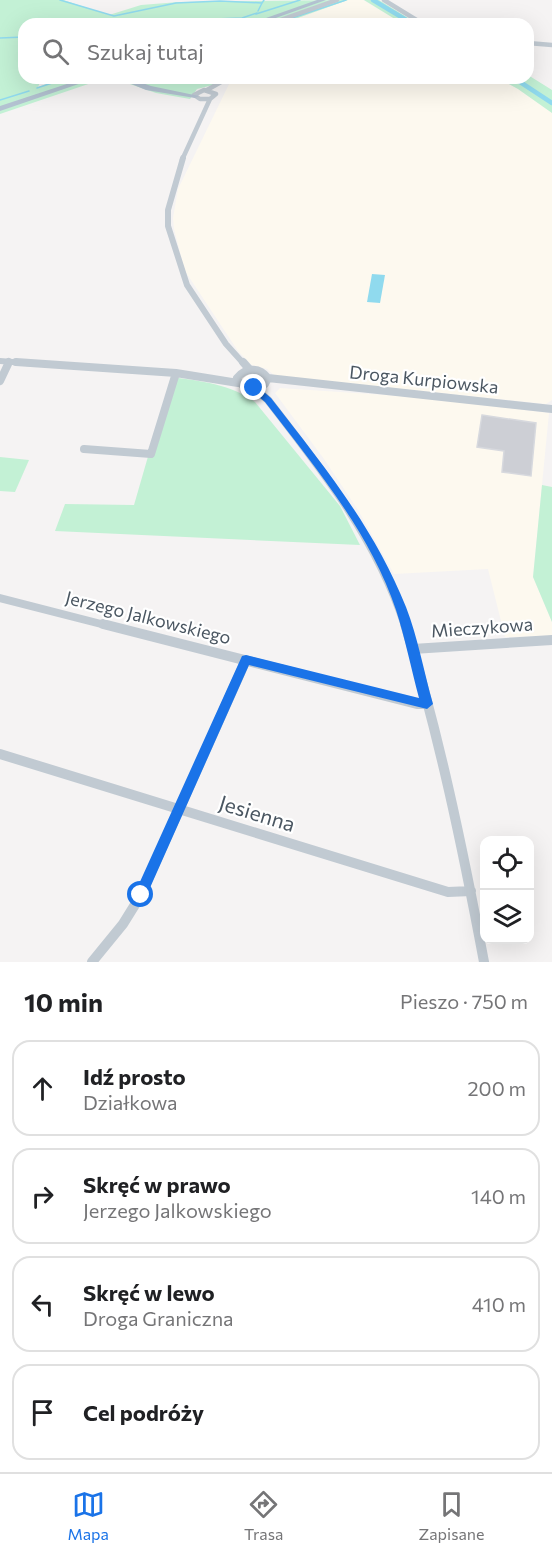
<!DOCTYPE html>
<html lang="pl">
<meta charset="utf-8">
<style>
:root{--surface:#fff;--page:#f6f6f6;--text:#202124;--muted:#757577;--line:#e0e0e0;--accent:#1a73e8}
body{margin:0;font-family:Commissioner,sans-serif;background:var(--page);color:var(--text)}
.controls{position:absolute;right:18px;bottom:18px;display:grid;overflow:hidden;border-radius:12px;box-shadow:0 6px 24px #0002}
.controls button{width:54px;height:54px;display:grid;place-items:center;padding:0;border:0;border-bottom:2px solid var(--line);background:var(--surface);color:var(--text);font:30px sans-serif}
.stop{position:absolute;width:18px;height:18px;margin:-14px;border:4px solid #1a73e8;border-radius:50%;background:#fff}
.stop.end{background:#1a73e8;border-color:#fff;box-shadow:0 2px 6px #0008}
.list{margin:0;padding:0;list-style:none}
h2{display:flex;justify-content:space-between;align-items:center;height:78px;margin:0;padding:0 24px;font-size:26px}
h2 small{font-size:20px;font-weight:400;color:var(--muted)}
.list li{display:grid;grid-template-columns:39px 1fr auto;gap:18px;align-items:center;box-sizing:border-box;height:96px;margin:0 12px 12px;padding:0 12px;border:2px solid var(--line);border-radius:18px}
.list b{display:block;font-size:22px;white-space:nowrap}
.list p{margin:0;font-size:20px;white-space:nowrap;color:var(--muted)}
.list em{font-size:20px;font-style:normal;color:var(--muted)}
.icon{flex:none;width:33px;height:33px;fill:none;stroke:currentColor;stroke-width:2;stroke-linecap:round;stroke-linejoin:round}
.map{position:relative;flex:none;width:552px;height:962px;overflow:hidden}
.search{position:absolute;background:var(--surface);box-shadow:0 6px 24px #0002;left:18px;right:18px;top:18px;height:66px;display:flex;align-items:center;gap:15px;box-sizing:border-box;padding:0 21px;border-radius:18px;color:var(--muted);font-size:22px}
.sheet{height:510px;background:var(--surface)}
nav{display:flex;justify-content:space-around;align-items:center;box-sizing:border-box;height:84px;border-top:2px solid var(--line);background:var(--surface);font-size:16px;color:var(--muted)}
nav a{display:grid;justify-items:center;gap:3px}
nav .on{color:var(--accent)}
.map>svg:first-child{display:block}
.commercial{fill:#fdf9ef}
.green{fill:#c3f1d5}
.water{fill:#90daee}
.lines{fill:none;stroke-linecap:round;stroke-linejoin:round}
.stream{stroke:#90daee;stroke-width:1.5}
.canal{stroke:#90daee;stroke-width:4.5}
.building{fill:#cdcfd5;stroke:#d7d9de;stroke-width:1.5}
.minor-far3{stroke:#c1cad2;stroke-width:4.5}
.minor-far2{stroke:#c1cad2;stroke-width:6}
.minor-far1{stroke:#c1cad2;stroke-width:8}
.minor{stroke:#c1cad2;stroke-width:10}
.primary{fill:#b3c2d1;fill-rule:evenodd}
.route{fill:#1a73e8}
.labels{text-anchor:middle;stroke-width:4.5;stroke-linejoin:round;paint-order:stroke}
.street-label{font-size:18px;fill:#4a5661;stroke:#fff}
.near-street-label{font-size:21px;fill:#4a5661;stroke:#fff}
</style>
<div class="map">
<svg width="552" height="962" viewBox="0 0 552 962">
<rect width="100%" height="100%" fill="#f5f3f3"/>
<path class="commercial" d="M 348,0 L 363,0 L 403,24 L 281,24 Z
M 232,78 L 498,78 L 518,89 L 552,113 L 552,400 L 546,404 L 275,376 L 267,369 L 252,365 L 238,351 L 185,271 L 174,229 L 173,218 L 178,189 Z
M 280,388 L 415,397 L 549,413 L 533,577 L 552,622 L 552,636 L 505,637 L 488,569 L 394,574 L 358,510 L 324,459 L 275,393 Z"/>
<path class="green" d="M 0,0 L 63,0 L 109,15 L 141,5 L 179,2 L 348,0 L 281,24 L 224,24 L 230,20 L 150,24 L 24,24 L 24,78 L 42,78 L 38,87 L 65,78 L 218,78 L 213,85 L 197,89 L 190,99 L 156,93 L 121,81 L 103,79 L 0,114 Z
M 364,0 L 379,0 L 418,24 L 403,24 Z
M 528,75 L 552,90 L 552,113 L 518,89 L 498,78 L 528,78 Z
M 171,377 C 201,381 230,384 255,402 L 340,506 L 360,545 L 55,531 L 65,504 L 134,505 Z
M 0,457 L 29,460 L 15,492 L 0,491 Z
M 542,485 L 552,487 L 552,622 L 533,577 Z"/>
<path class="water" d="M 372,274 L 385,275 L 380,303 L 367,302 Z"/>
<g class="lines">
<path class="stream" d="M 60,0 L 114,16 L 176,3 L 220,1 L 262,3 L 264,0
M 258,11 L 262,3
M 256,14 L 300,0
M 187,20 L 242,18 L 257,13
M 286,20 L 346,0
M 124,23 L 180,20
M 227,24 L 238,19
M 0,38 L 24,37
M 37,88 L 67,78
M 0,100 L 29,91"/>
<path class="canal" d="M 373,0 L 413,24
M 514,78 L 552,103"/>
</g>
<path class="building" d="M 482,415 L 536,423 L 531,476 L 502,472 L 504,451 L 477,447 Z"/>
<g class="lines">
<path class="minor-far3" d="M 384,0 L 423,24
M 269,24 L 337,0
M 528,43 L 552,45
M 204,90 L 216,94 L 210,99 L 200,99 L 194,95 Z
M 207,90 L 221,82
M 182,160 L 210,99"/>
<path class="minor-far2" d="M 183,158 L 168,210 L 168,226 L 187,285 L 226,344 L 244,364
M 0,361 L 38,364"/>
<path class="minor-far1" d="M 16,362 L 176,373 L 238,383
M 243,362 L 250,370
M 237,378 C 246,367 259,367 268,378
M 268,378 L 552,409
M 237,380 C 245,390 255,388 265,384 L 268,378
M 0,381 L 9,362
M 254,388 L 268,400 C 323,471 377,539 405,626
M 84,449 L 151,454 L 176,373
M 0,598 L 109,626"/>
<path class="minor" d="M 103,624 L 417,704 L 427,704
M 405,624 C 439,734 463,850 484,962
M 413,649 L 552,640
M 0,754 L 448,892 L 471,891
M 92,962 L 123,924 L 141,895 L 246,660"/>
<path class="primary" d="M 317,0 L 326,0 L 259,24 L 249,24 Z
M 85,78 L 96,78 L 0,111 L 0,106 Z
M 117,78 L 128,78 L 151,86 L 199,96 L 195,98 L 146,90 Z"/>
</g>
<path class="route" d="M 251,386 L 257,386 L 271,398 C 323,465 374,527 406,607 C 418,638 424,672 433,704 L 427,709 L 249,665 L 145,899 L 141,901 L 136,899 L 134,895 L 242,656 L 246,655 L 419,698 C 411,668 405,638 396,610 C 370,532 314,466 265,402 L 251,390 Z"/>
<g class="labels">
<g class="street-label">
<text transform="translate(424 380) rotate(6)" y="6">Droga Kurpiowska</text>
<text transform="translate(148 618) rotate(14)" y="6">Jerzego Jalkowskiego</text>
<text transform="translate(482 628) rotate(-4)" y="6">Mieczykowa</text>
</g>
<g class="near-street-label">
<text transform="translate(257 814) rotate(17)" y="7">Jesienna</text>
</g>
</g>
</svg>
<div class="controls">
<button><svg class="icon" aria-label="locate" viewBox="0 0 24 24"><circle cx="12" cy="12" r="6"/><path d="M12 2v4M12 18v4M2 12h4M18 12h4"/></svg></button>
<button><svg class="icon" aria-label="layers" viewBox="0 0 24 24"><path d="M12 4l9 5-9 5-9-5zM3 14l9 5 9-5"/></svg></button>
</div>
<div class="stop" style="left:141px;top:895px"></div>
<div class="stop end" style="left:254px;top:388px"></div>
<div class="search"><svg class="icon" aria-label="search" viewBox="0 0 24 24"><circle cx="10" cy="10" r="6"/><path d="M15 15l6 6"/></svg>Szukaj tutaj</div>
</div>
<section class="sheet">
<h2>10 min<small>Pieszo · 750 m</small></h2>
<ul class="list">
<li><svg class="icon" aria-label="ahead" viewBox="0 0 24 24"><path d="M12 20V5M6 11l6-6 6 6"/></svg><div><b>Idź prosto</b><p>Działkowa</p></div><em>200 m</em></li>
<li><svg class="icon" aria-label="right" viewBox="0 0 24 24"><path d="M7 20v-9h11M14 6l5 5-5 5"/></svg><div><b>Skręć w prawo</b><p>Jerzego Jalkowskiego</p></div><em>140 m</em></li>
<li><svg class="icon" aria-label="left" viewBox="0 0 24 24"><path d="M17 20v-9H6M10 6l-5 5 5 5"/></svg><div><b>Skręć w lewo</b><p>Droga Graniczna</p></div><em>410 m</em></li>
<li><svg class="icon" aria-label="arrive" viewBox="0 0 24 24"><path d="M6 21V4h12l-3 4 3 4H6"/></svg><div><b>Cel podróży</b></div></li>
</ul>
</section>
<nav>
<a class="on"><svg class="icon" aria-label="map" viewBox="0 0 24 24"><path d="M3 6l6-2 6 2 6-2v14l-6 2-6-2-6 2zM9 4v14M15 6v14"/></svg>Mapa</a>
<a><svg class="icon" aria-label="directions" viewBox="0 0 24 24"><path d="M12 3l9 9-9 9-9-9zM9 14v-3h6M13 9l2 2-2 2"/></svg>Trasa</a>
<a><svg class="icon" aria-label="saved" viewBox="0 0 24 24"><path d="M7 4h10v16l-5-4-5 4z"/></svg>Zapisane</a>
</nav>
